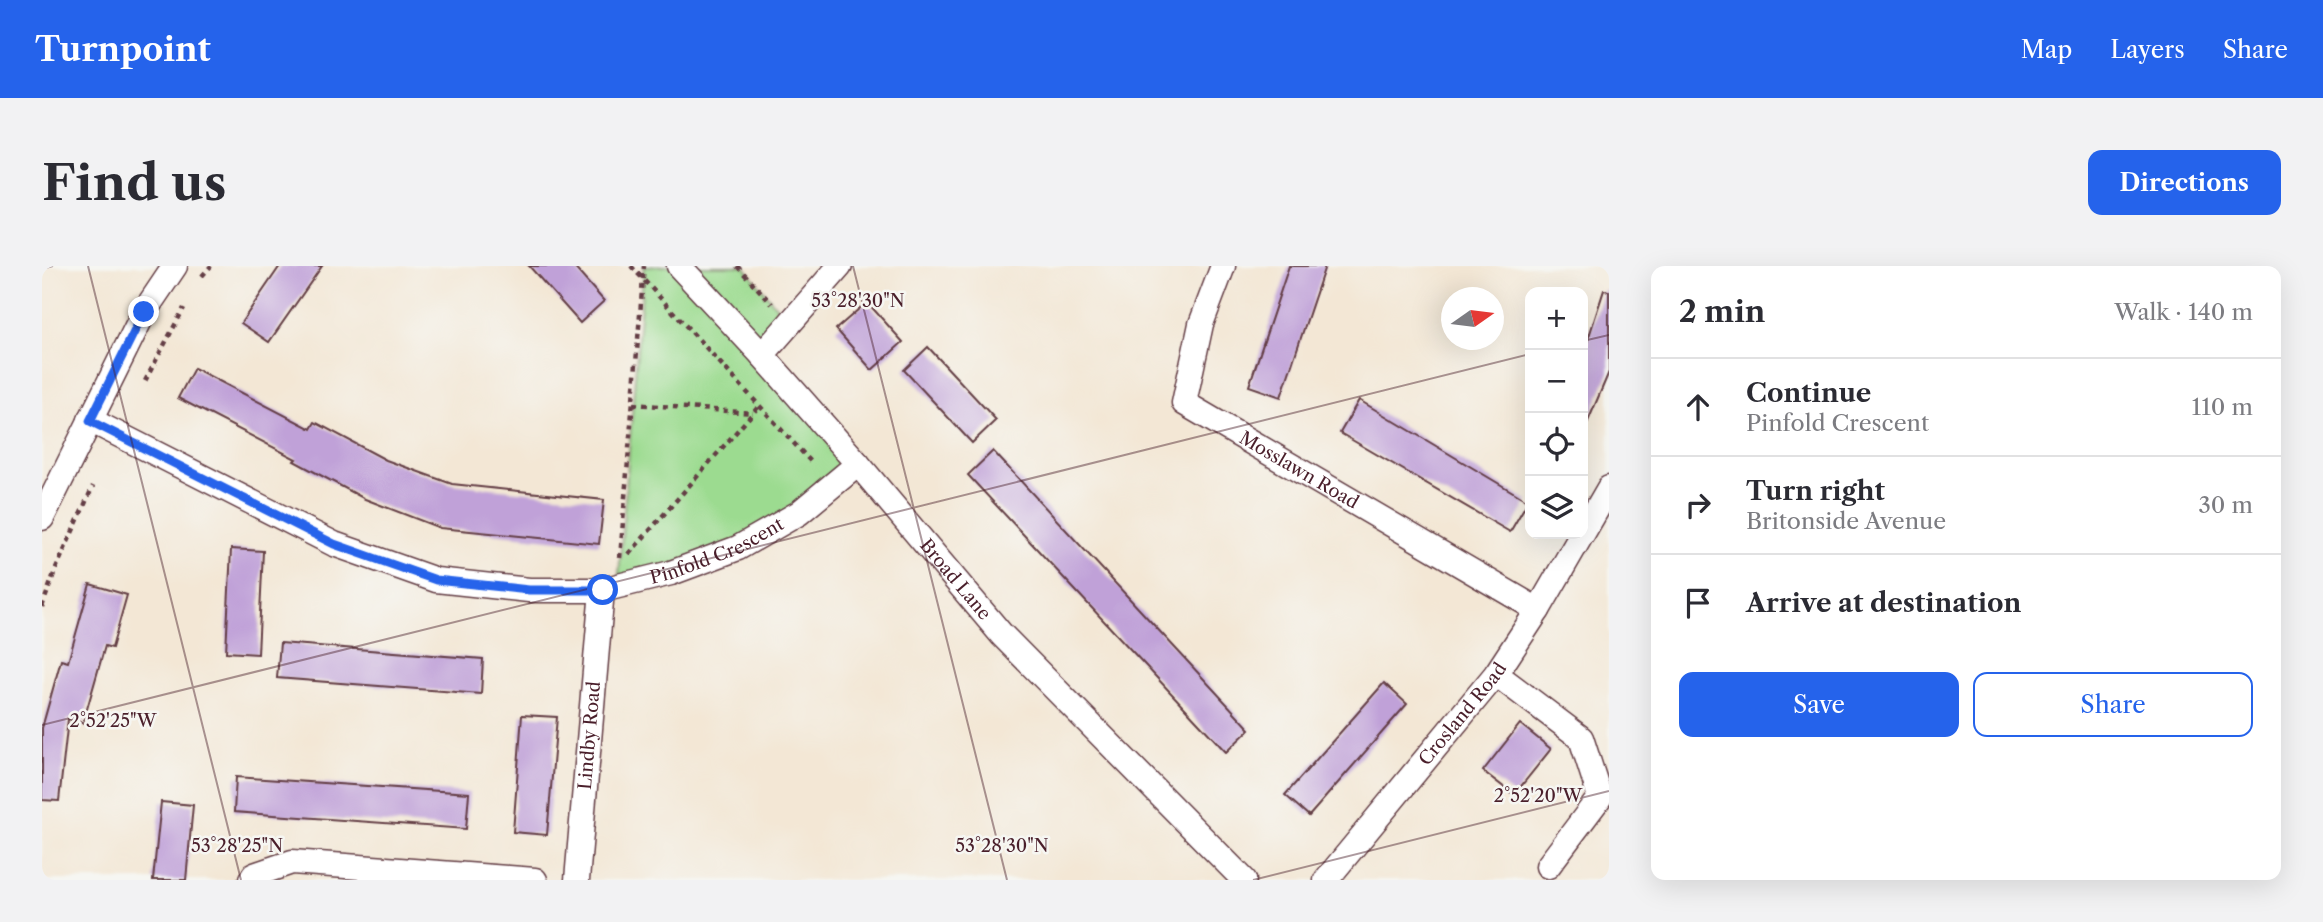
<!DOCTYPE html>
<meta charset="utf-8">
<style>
:root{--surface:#fff;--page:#f2f2f3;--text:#2b2b33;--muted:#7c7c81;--line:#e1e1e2;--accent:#2563eb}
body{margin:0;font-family:"Libre Caslon Text",serif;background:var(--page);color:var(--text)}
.controls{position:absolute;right:21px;top:21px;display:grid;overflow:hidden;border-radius:14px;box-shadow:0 7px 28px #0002}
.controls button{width:63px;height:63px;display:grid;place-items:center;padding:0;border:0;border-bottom:2px solid var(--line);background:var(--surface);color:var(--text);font:35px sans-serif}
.compass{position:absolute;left:1399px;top:21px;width:63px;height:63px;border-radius:50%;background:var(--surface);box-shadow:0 7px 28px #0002;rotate:76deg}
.stop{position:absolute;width:21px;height:21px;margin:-16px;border:5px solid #2563eb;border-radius:50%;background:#fff}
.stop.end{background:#2563eb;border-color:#fff;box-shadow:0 2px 7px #0008}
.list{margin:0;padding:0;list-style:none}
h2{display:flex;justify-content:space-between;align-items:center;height:91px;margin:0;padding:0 28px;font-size:30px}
h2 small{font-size:23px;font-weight:400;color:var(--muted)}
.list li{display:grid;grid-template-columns:46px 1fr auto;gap:21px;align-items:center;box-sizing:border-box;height:98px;padding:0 28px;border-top:2px solid var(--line)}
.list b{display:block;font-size:26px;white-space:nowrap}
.list p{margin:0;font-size:23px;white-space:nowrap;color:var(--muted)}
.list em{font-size:23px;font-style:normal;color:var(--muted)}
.actions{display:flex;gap:14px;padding:21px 28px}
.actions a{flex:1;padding:16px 0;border:2px solid var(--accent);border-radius:14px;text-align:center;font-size:24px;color:var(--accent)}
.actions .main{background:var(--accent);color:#fff}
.icon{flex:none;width:38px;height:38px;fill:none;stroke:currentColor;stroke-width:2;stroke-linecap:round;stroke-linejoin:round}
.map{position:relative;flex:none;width:1567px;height:614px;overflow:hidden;border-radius:14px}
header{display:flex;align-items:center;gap:42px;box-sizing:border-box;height:98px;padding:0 35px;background:var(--accent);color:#fff}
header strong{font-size:33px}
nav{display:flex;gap:38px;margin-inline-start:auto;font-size:24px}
.intro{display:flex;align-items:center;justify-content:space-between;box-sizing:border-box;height:168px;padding:0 42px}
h1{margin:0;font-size:49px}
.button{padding:18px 32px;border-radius:14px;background:var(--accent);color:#fff;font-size:24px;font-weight:700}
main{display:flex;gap:42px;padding:0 42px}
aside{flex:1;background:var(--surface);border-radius:14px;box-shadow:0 7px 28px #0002}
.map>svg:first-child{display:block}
.green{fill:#9cdb90;stroke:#737d5e;stroke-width:2}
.building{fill:#c0a1d8}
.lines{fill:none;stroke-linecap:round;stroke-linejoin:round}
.street-casing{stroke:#633d44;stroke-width:27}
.path{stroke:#633d44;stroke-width:4.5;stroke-dasharray:5 5;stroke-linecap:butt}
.street{stroke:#fff;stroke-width:24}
.route{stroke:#2563eb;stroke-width:9}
.ticks{fill:none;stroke:#4a1f2b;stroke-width:2;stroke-opacity:0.45}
.labels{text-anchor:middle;stroke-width:5;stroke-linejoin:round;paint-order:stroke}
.street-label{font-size:18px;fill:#4a1f2b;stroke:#f6f6f2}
.ticks-label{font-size:18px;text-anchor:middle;fill:#4a1f2b;stroke:#f6f6f2;stroke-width:5;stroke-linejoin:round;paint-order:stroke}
</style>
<header>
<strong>Turnpoint</strong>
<nav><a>Map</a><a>Layers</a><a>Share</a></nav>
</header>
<div class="intro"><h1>Find us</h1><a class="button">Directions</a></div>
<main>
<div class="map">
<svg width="1567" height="614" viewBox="0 0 1567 614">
<rect width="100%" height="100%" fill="#f6f6f2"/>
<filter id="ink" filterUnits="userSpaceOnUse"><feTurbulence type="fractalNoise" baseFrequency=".0143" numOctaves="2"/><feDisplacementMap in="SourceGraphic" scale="14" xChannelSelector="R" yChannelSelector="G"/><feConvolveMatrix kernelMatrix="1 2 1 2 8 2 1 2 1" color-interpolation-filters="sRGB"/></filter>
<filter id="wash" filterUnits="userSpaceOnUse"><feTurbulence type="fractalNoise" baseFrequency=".00686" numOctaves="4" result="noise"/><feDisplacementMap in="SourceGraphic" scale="28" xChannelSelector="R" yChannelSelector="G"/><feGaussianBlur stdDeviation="1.57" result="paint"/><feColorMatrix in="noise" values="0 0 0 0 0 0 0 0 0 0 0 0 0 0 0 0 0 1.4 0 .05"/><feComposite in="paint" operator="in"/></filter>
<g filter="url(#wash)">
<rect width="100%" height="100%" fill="#f3e7d5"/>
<path class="green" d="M 602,0 L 702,0 L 748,58 L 720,89 L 816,198 L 696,282 L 576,320 Z"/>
<g id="blocks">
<path class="building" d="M 238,0 L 280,0 L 227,76 L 199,57 Z
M 487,0 L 531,0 L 562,35 L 538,57 Z
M 1247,0 L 1283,0 L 1239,131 L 1207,120 Z
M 1562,24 L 1567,25 L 1567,106 L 1541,167 L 1541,89 Z
M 825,36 L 861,76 L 830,104 L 794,63 Z
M 886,81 L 954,154 L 930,177 L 862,104 Z
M 152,102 L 269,163 L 273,156 L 344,194 L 410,218 L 562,234 L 557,278 L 398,262 L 323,233 L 252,195 L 254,193 L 136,132 Z
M 1317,134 L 1486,235 L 1468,266 L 1298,167 Z
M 951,185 L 1208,463 L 1184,486 L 926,209 Z
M 189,283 L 221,285 L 216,388 L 184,386 Z
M 48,318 L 85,329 L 70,382 L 63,380 L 41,457 L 26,453 L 17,535 L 0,534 L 0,462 L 19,394 L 26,396 Z
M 238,377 L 441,393 L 439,428 L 235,412 Z
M 1342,417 L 1365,438 L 1267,550 L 1243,529 Z
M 480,449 L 515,451 L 505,569 L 471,566 Z
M 1478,458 L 1509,483 L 1472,529 L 1441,505 Z
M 194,511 L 427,527 L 424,563 L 192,546 Z
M 119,536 L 151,539 L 144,614 L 111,614 Z"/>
</g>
</g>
<g filter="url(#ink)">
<use href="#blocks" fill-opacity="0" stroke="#633d44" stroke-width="2"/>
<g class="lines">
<defs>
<g id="street">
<path id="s1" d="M 637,0 L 720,89 L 816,198 L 960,369 L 1202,614"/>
<path id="s2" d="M 1181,0 L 1159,58 L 1142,137 L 1496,344"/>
<path d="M 720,89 L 798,0"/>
<path id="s3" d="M 48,154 L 292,278 L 394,314 L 487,324 L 560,324 L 629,307 L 696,282 L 757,247 L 816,198"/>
<path d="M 0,252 L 102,46 L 133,0"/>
<path d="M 1541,267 L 1567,222"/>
<path d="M 1454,408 L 1539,472 L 1558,531 L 1506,600"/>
<path d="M 209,614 L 212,609 L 250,596 L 493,614"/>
<path id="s4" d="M 535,614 L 560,324"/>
<path id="s5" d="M 1284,614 L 1454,408 L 1496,344 L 1540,268"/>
</g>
</defs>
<use href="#street" class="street-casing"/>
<path class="path" d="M 589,0 L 771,198
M 695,0 L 730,38
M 160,10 L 169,0
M 103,115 L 142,42
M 591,138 L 711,147
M 587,288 L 718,139
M 578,292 L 602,0
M 0,341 L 13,305 L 51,220"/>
<use href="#street" class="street"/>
</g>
</g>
<g class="lines" filter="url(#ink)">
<path class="route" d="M 102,46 L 48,155 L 292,278 L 394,314 L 487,324 L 561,324"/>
</g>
<path class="ticks" d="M 46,0 L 199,614M 811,0 L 965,614M 0,3 L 11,0M 1541,75 L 1567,69M 0,459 L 1488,88M 1211,614 L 1567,525"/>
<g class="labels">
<g class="street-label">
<text dy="6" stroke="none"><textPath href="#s2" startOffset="276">Mosslawn Road</textPath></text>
<text dy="6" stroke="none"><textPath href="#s3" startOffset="670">Pinfold Crescent</textPath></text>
<text dy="6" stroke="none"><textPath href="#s1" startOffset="418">Broad Lane</textPath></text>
<text dy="6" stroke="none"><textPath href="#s5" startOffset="215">Crosland Road</textPath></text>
<text dy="6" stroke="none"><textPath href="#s4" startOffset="145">Lindby Road</textPath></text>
</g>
</g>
<g class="ticks-label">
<text x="816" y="41">53°28'30"N</text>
<text x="71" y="461">2°52'25"W</text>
<text x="1496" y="536">2°52'20"W</text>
<text x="195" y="586">53°28'25"N</text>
<text x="960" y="586">53°28'30"N</text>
</g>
</svg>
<div class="controls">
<button>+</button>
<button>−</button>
<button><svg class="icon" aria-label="locate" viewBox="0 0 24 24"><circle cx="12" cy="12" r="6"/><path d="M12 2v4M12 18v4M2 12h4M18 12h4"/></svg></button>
<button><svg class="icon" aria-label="layers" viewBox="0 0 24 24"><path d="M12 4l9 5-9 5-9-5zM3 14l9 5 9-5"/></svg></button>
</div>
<svg class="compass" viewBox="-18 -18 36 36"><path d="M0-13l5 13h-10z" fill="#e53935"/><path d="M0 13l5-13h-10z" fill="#7c7c81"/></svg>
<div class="stop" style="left:561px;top:324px"></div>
<div class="stop end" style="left:102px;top:46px"></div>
</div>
<aside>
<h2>2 min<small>Walk · 140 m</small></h2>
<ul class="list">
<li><svg class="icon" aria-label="ahead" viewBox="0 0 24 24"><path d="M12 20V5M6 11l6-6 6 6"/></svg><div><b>Continue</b><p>Pinfold Crescent</p></div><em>110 m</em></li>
<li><svg class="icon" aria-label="right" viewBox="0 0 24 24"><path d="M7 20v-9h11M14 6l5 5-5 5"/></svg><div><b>Turn right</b><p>Britonside Avenue</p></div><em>30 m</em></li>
<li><svg class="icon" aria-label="arrive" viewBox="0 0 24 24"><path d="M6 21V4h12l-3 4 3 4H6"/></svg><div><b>Arrive at destination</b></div></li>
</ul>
<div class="actions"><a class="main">Save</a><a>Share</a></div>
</aside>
</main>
